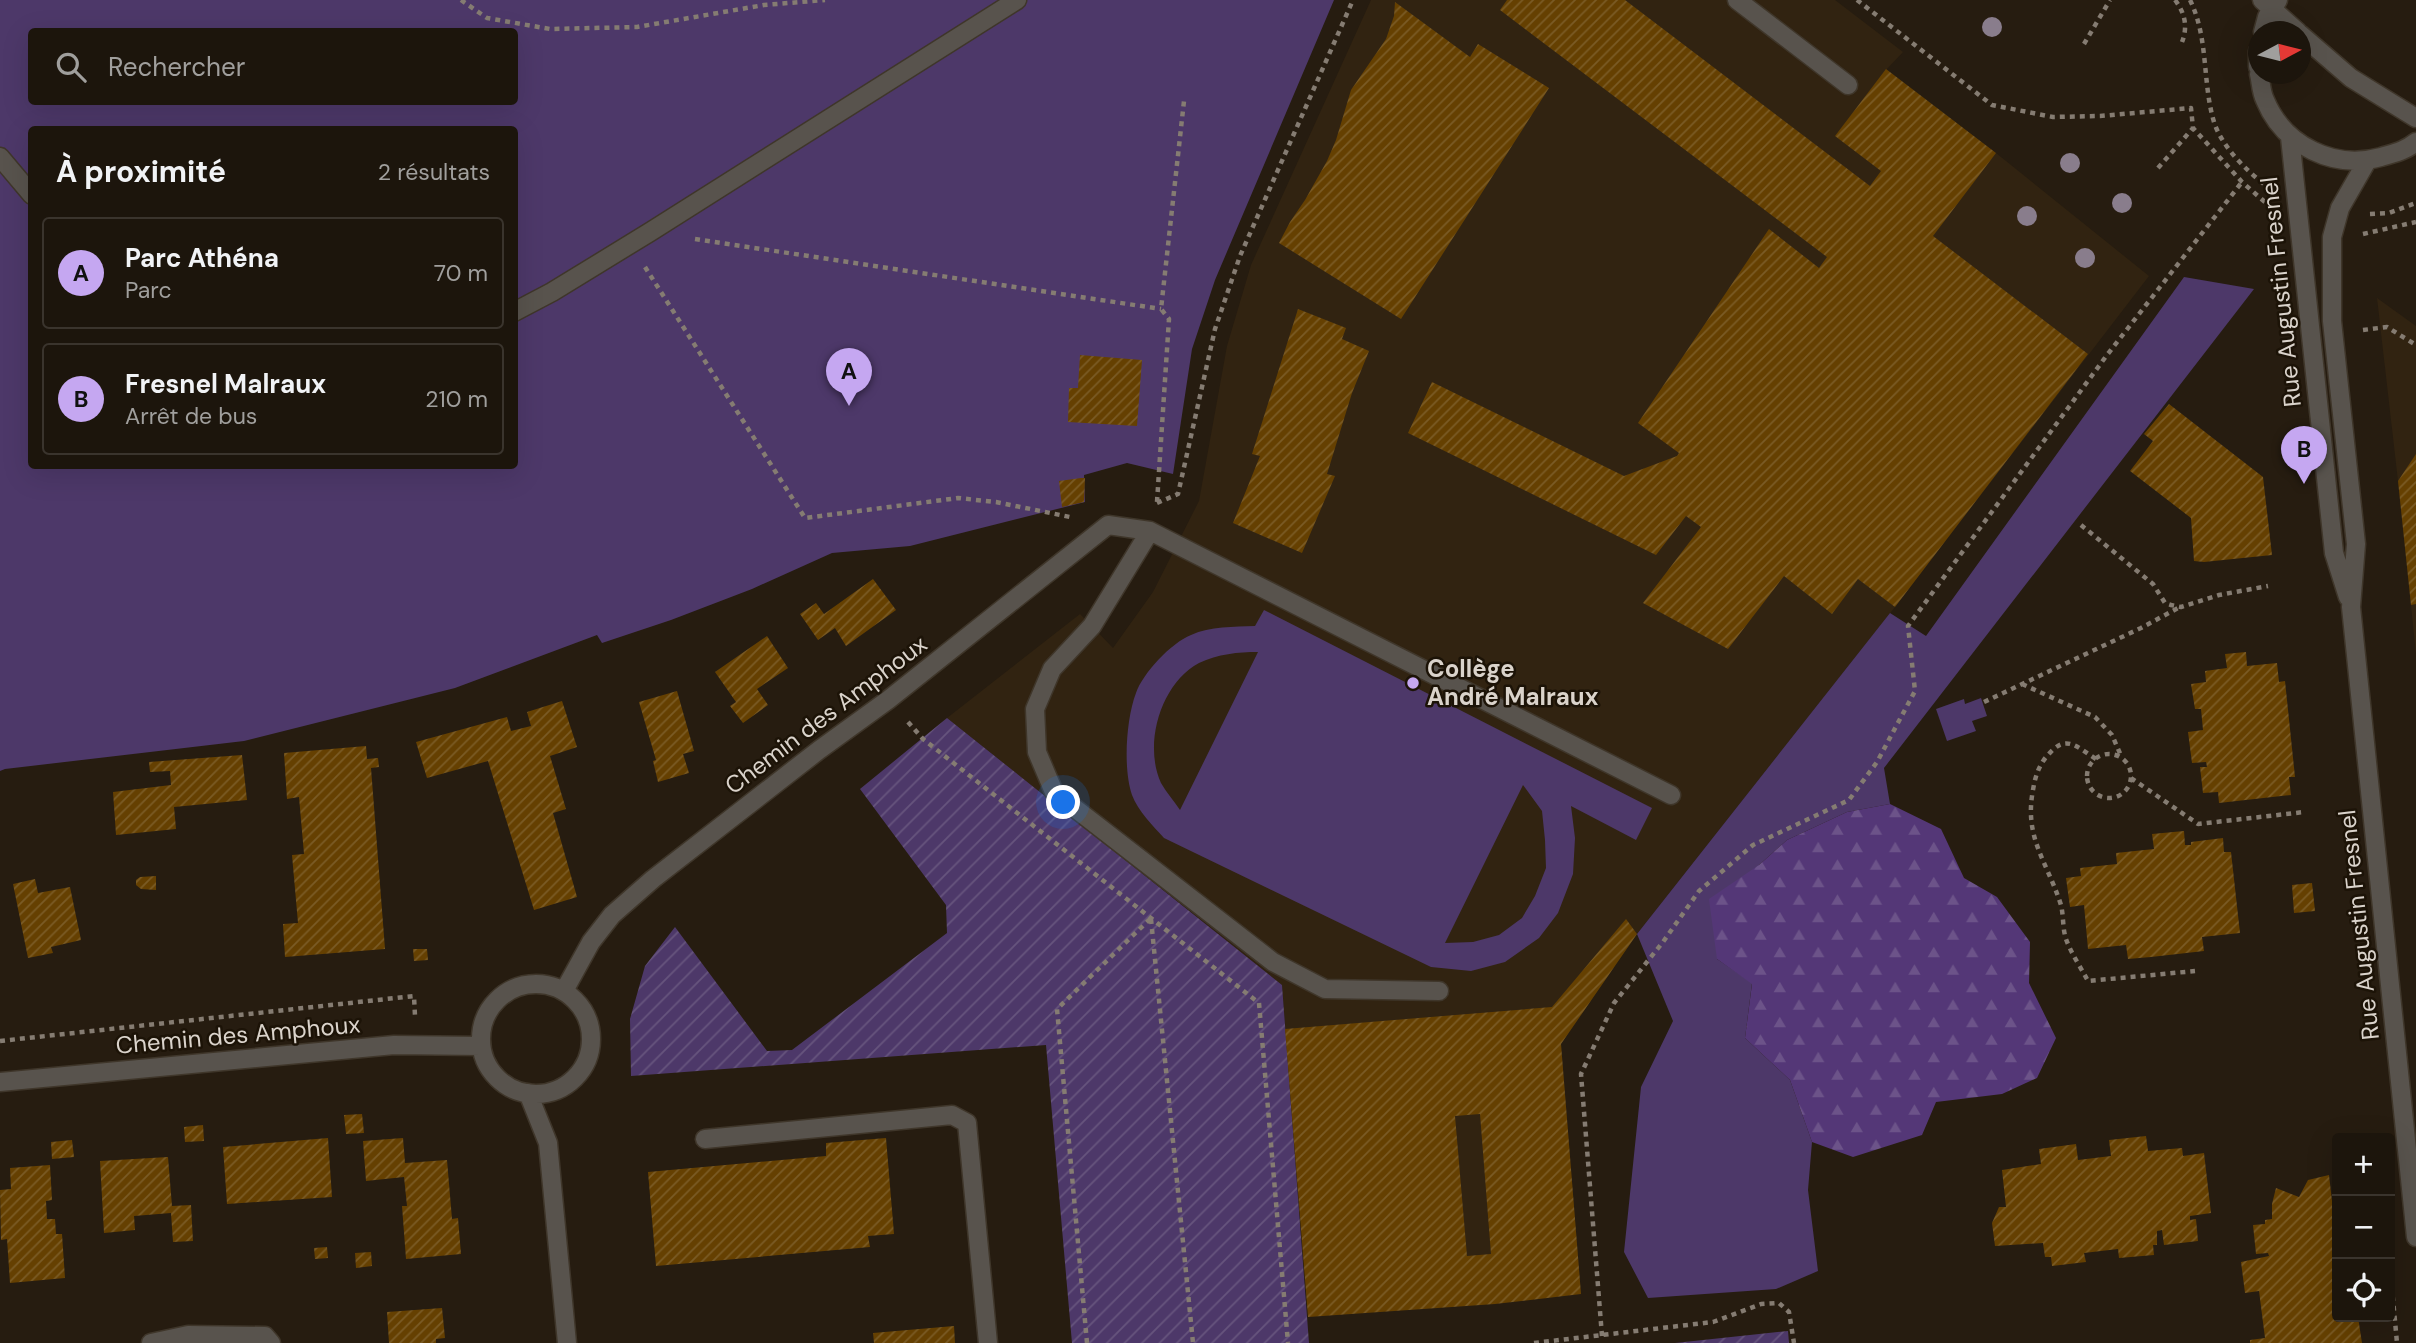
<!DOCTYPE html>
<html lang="fr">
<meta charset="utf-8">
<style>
:root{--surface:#1c150c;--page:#251e15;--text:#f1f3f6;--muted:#a09f9d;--line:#3a342d;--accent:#c5a7f1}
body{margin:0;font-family:"DM Sans",sans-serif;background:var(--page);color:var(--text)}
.controls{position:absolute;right:21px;bottom:21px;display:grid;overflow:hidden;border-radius:7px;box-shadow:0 7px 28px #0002}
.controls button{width:63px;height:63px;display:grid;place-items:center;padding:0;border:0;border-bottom:2px solid var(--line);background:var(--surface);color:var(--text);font:35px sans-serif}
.compass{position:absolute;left:2248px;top:21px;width:63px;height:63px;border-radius:50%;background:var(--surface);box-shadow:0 7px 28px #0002;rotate:83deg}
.you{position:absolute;left:1064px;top:803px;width:24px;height:24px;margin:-18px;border:5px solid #fff;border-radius:50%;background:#1a73e8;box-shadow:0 0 0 10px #1a73e833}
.badge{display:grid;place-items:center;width:46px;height:46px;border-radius:50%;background:var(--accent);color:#111;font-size:23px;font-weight:700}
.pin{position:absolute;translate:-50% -58px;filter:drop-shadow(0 2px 4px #0008)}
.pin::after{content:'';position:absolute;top:37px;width:24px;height:21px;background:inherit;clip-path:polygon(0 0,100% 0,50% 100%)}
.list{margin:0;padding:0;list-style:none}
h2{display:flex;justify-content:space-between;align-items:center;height:91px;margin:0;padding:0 28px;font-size:30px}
h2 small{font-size:23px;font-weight:400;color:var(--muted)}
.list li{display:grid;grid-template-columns:46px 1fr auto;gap:21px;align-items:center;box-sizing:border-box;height:112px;margin:0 14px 14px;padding:0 14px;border:2px solid var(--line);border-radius:7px}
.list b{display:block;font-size:26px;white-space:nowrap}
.list p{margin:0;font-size:23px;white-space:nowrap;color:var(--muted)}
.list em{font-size:23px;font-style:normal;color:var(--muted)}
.icon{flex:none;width:38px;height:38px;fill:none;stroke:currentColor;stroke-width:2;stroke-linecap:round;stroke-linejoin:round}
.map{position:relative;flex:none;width:2416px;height:1343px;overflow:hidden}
.search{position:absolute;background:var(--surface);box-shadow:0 7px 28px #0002;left:28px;top:28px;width:490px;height:77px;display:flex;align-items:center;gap:18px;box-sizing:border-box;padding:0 24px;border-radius:7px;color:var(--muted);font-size:26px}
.panel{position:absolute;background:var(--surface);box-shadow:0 7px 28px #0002;left:28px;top:126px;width:490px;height:343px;border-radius:7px}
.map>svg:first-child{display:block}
.built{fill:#312311}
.green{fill:#4d3869;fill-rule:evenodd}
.forest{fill:url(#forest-firs)}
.garden{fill:url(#garden-furrows)}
.building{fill:url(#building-hatch);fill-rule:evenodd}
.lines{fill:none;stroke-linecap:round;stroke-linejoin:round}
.minor-casing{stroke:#3f362a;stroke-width:21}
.path{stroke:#857c72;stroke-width:4.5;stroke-dasharray:5 5;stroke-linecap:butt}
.minor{stroke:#58534d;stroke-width:18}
.tree{fill:#897d8c}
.poi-dot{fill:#c5a7f1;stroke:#1c1307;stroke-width:2.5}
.labels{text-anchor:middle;stroke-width:5;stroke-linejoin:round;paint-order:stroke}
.street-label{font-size:24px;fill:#dad3cb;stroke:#1c1307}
.poi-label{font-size:24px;font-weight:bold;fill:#dad3cb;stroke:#1c1307;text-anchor:start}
</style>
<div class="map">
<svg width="2416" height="1343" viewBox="0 0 2416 1343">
<defs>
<pattern id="forest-firs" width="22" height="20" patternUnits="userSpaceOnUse" patternTransform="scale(1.75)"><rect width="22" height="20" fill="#543777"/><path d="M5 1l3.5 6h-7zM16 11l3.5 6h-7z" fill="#6c5389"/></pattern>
<pattern id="garden-furrows" width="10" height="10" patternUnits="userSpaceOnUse" patternTransform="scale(1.75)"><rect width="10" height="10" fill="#4d3869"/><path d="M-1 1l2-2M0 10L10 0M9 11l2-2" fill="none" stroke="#66547d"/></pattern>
<pattern id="building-hatch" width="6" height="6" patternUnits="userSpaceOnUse" patternTransform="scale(1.75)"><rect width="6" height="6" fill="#654001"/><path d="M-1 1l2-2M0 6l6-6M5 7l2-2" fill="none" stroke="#7a5b25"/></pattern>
</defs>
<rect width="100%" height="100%" fill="#261c10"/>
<path class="built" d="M 1371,0 L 1835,0 L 1903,52 L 1886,70 L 1996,153 L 2149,276 L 1895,607 L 1637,934 L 1561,1044 L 1581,1294 L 1308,1317 L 1282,985 L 947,718 L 1080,614 L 1113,648 L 1153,592 L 1199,501 L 1227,346 L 1251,265 Z
M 2377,298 L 2416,326 L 2416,654 L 2398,481 Z"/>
<path class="green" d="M 0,0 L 1334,0 L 1215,280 L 1192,349 L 1173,474 L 1127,463 L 1084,475 L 1085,502 L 910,546 L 832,553 L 752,589 L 671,620 L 602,643 L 597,635 L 455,688 L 244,741 L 5,769 L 0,771 ZM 32,32 L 514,32 L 514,102 L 32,102 ZM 32,130 L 514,130 L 514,466 L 32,466 Z
M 2184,277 L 2254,289 L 1884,768 L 1890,804 L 1847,812 L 1787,840 L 1759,865 L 1717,959 L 1752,983 L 1745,1038 L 1790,1080 L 1812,1142 L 1808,1190 L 1818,1271 L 1776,1289 L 1648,1298 L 1624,1252 L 1641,1087 L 1673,1021 L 1637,934 L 1890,613 L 1926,636 Z
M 1264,610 L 1652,808 L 1636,840 L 1571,806 L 1575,838 L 1573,874 L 1558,913 L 1539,938 L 1505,962 L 1471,971 L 1431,967 L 1164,838 C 1153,826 1138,811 1132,795 C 1123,769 1126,719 1136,693 C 1143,673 1171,643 1191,635 C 1210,626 1234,627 1255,626 ZM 1258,652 L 1180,810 C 1174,801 1166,792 1161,783 C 1143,744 1161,683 1199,663 C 1218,654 1238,652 1258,652 ZM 1523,785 L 1542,811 L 1545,840 L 1546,868 L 1535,896 L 1522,918 L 1499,935 L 1473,942 L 1445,943 Z
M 1981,698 L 1987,716 L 1972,721 L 1976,731 L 1947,741 L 1936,709 L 1964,699 L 1965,704 Z"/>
<path class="forest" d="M 1890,804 L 1941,829 L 1964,878 L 1997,897 L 2030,942 L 2029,983 L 2056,1038 L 2037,1078 L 2002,1094 L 1936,1102 L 1922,1135 L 1853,1157 L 1812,1142 L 1790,1080 L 1745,1038 L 1752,984 L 1717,959 L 1709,899 L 1759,865 L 1787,840 L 1847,812 Z"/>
<path class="garden" d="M 947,718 L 1282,985 L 1309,1343 L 1072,1343 L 1046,1045 L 631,1076 L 630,1019 L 645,966 L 675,927 L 767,1051 L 792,1050 L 947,933 L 946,905 L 860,789 Z
M 1788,1331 L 1789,1343 L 1675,1343 Z"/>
<path class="building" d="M 1507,0 L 1625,0 L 1870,186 L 1881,171 L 1835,136 L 1886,69 L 1996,153 L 1933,236 L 2088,354 L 1895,607 L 1858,579 L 1832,614 L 1784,576 L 1728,649 L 1643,603 L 1701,527 L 1686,516 L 1656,555 L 1408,433 L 1432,382 L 1624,476 L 1677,456 L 1679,453 L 1638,423 L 1769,229 L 1819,268 L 1827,257 L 1500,10 Z
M 1395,2 L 1470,57 L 1478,44 L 1549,88 L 1401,319 L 1279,243 L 1290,222 L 1305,200 L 1327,161 L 1336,140 L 1351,90 L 1386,39 L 1394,16 Z
M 1298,309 L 1346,328 L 1342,339 L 1369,351 L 1352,393 L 1327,474 L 1335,476 L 1302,553 L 1233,523 L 1260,456 L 1252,454 Z
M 1080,355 L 1142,360 L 1137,426 L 1068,422 L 1069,388 L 1078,388 Z
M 2169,404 L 2263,477 L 2272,555 L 2204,562 L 2194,561 L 2191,518 L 2130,471 L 2153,441 L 2144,434 Z
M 2416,454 L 2416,604 L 2411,605 L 2398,481 Z
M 1081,478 L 1085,478 L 1084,502 L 1062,507 L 1059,481 Z
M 873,579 L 896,610 L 846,646 L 835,628 L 818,640 L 800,614 L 816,603 L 824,614 Z
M 767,636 L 788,668 L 757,689 L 768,705 L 743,723 L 730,706 L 736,702 L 715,672 Z
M 2246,652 L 2247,666 L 2277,663 L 2279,682 L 2285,681 L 2295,777 L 2289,777 L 2291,795 L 2219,803 L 2218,792 L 2203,793 L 2200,767 L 2207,767 L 2206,762 L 2192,763 L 2188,732 L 2203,730 L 2201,709 L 2195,709 L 2191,684 L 2206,682 L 2205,671 L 2227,668 L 2225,654 Z
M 677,691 L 694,751 L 683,754 L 689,773 L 658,782 L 653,761 L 656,760 L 639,702 Z
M 562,701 L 577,747 L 550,756 L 566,809 L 553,813 L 577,897 L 534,910 L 488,761 L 427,778 L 416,742 L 507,717 L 511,731 L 531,726 L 527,712 Z
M 366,746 L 367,759 L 378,758 L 379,767 L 371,768 L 385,949 L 285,957 L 283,924 L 298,923 L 292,855 L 304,854 L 299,797 L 287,799 L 284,753 Z
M 242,755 L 247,800 L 174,807 L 176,829 L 116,835 L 113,792 L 171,785 L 170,771 L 150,772 L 149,762 Z
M 2184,831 L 2185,845 L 2191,845 L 2191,842 L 2223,838 L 2224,852 L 2231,852 L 2240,933 L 2202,937 L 2204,951 L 2151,957 L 2128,959 L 2126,945 L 2088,949 L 2084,905 L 2070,907 L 2066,878 L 2081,876 L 2080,868 L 2117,864 L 2116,853 L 2154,849 L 2152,834 Z
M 156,876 L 156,890 L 141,889 L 136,885 L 136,880 L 140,877 Z
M 35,879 L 38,893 L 70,887 L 81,940 L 51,947 L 53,953 L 28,958 L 13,884 Z
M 2312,883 L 2315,911 L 2294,913 L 2292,885 Z
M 1626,919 L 1637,934 L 1561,1044 L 1581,1294 L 1495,1304 L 1308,1317 L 1285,1029 L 1552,1007 ZM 1480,1114 L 1491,1254 L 1467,1256 L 1455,1116 Z
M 413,949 L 427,949 L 428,960 L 414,961 Z
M 362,1114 L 364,1133 L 346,1134 L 344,1115 Z
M 203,1125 L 204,1141 L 185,1142 L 184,1127 Z
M 2146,1136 L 2148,1151 L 2182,1148 L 2183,1156 L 2204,1153 L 2211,1213 L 2190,1216 L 2190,1220 L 2196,1219 L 2198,1241 L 2164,1245 L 2162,1230 L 2157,1231 L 2157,1245 L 2153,1245 L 2154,1255 L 2119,1258 L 2118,1249 L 2084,1253 L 2086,1262 L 2052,1266 L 2051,1257 L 2045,1257 L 2043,1243 L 1995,1246 L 1992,1223 L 1999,1207 L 2006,1207 L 2002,1170 L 2041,1164 L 2039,1149 L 2076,1144 L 2078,1160 L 2111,1156 L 2109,1140 Z
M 328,1138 L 332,1197 L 227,1204 L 223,1147 Z
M 403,1138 L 405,1163 L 447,1160 L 452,1219 L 458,1218 L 461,1254 L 406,1259 L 402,1206 L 407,1206 L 404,1177 L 366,1181 L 363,1141 Z
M 886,1138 L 894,1234 L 868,1236 L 870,1247 L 656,1266 L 648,1172 L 826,1156 L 826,1143 Z
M 72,1140 L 74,1157 L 52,1159 L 51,1142 Z
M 168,1157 L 172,1206 L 191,1205 L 193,1241 L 173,1242 L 171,1213 L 134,1216 L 135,1230 L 104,1233 L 100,1161 Z
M 50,1165 L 52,1200 L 46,1201 L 47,1219 L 55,1219 L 56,1234 L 62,1234 L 65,1278 L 10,1283 L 7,1239 L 1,1240 L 0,1190 L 11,1189 L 10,1168 Z
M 2329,1175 L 2337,1244 L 2337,1317 L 2358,1317 L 2362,1343 L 2250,1343 L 2250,1340 L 2265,1338 L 2259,1291 L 2245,1293 L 2241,1262 L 2269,1256 L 2268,1253 L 2256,1254 L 2253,1225 L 2265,1224 L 2265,1220 L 2272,1219 L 2272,1204 L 2276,1188 L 2299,1197 L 2308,1180 Z
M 327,1247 L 328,1258 L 315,1259 L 314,1248 Z
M 371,1252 L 372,1266 L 356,1268 L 355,1253 Z
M 442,1308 L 445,1338 L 436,1339 L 436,1343 L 389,1343 L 387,1312 Z
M 954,1326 L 955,1343 L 874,1343 L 873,1333 Z"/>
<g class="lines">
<defs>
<path id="minor" d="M 1737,0 L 1848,85
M 2262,0 L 2298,32
M 2263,32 L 2267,17 L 2278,0
M 2300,34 L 2351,78 L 2416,118
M 2258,51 L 2258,67
M 2259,74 C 2261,82 2261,92 2265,100 C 2284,146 2334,170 2381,157 C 2394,153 2405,151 2416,142
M 2290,137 L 2334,553 L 2348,597
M 0,157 L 32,195
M 2367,161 L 2340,208 L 2332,237 L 2332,321 L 2356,544 L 2351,607 L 2416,1237
M 514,312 L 552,292 L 650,232 L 1017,0
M 1150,531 L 1092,626 L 1052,669 L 1035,709 L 1037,752 L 1054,792 L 1273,962 L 1325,989 L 1439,991
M481 1039a55 55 0 1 1 110 0a55 55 0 1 1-110 0Z
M 564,991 L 591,942 L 612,915 L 653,879 L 819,750 L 888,700 L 1108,525 L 1150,531 L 1671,795
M 0,1082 L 394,1045 L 481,1046
M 528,1093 L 548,1143 L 567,1343
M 705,1139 L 952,1115 L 967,1123 L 988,1343
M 151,1343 L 188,1335 L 265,1336 L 271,1343"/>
</defs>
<use href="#minor" class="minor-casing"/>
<path class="path" d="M 461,0 L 487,18 L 550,29 L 637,27 L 764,5 L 825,0
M 1857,0 L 1992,105 L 2053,117 L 2100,116 L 2191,108 L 2193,128 L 2242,182 L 2266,203
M 2175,0 C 2185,13 2188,27 2182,42
M 2190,0 C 2209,39 2202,82 2214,122 C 2222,147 2246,170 2265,185
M 2084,44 L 2110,0
M 2158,168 L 2193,128
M 2370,214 L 2389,213 L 2416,203
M 2363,234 L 2416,222
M 695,239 L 1161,309
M 645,267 L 805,518 L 958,498 L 996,502 L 1070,517
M 2363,330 L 2387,327 L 2416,345
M 1157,502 L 1169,319 L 1161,309 L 1184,101
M 1157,503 L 1178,494 L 1215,329 L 1240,256 L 1353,0
M 2081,525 L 2153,584 L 2165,603 L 2171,605 L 2181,607 L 2219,595 L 2268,586
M 2022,684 L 2095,717 L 2112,735 L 2122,758
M 1984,702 L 2141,628 L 2180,607
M 908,722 L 923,739 L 1259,1003 L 1288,1343
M2087 776a22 22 0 1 1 44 0a22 22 0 1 1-44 0Z
M 2096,759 C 2075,746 2066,733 2047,756 C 2039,765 2035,777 2033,790 C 2024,837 2046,860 2060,902 C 2064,913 2062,927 2066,939 C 2071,953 2081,968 2088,981 L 2195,971
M 2131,778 L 2198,824 L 2304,812
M 1151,919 L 1193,1343
M 0,1041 L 414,996 L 415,1016
M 2390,1266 L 2397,1343
M 1602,1336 L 1581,1074 L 1614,1003 L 1663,942 L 1699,891 L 1753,845 L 1849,800 L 1877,762 L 1915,691 L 1908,626 L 2107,355 L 2242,182
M 1087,1343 L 1057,1009 L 1151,918
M 1534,1343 L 1713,1322 L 1761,1304 L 1779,1303 L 1789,1312 L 1794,1343"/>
<use href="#minor" class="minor"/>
</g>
<g class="tree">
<circle cx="1992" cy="27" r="10"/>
<circle cx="2070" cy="163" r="10"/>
<circle cx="2122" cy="203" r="10"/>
<circle cx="2027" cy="216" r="10"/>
<circle cx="2085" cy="258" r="10"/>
</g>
<circle class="poi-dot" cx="1413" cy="683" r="7"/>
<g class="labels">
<g class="street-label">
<text transform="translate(2281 292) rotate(-96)" y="8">Rue Augustin Fresnel</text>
<text transform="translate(826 715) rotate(-37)" y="8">Chemin des Amphoux</text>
<text transform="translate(2359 925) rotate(-96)" y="8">Rue Augustin Fresnel</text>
<text transform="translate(238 1035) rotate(-5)" y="8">Chemin des Amphoux</text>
</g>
<g class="poi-label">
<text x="1427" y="677">Collège<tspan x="1427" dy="28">André Malraux</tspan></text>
</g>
</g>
</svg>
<div class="controls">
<button>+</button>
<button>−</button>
<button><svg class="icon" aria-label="locate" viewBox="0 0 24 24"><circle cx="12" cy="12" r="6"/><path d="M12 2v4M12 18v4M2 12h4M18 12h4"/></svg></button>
</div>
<svg class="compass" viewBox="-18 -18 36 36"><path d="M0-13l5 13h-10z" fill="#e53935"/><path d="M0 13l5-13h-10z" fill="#a09f9d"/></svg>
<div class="you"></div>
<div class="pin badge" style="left:849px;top:406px">A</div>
<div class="pin badge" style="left:2304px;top:484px">B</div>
<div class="search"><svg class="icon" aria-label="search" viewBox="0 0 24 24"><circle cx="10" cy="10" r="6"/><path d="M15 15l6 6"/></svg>Rechercher</div>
<section class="panel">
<h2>À proximité<small>2 résultats</small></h2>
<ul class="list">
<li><span class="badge">A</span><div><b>Parc Athéna</b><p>Parc</p></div><em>70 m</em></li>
<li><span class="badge">B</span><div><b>Fresnel Malraux</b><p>Arrêt de bus</p></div><em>210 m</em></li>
</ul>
</section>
</div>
